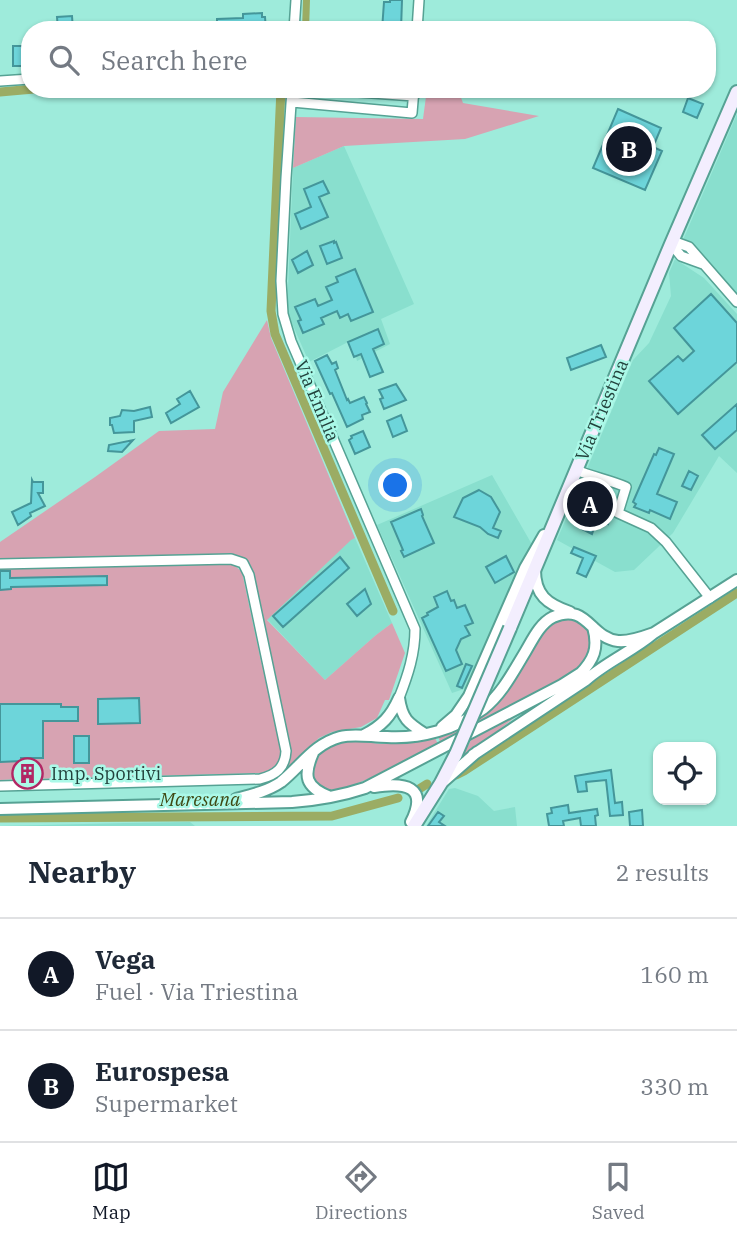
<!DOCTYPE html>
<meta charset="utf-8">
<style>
:root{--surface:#fff;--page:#f6f6f7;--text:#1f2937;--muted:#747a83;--line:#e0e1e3;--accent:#111827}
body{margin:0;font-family:"IBM Plex Serif",serif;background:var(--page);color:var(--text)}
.controls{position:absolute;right:21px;bottom:21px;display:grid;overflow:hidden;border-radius:14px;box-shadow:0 2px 5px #0004}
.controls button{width:63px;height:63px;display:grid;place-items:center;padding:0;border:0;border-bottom:2px solid var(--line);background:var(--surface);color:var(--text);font:35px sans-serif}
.you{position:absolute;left:396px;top:486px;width:24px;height:24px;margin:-18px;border:5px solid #fff;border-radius:50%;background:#1a73e8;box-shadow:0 0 0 10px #1a73e833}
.badge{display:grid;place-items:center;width:46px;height:46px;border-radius:50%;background:var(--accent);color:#fff;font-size:23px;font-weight:700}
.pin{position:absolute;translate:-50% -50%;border:4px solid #fff;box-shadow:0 2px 7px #0006}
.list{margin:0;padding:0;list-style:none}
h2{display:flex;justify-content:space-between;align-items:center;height:91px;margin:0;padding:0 28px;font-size:30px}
h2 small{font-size:23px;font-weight:400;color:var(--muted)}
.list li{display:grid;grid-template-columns:46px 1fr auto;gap:21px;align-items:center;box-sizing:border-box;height:112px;padding:0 28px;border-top:2px solid var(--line)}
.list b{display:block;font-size:26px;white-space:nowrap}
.list p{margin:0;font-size:23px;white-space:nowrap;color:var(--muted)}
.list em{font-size:23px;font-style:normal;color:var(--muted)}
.icon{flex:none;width:38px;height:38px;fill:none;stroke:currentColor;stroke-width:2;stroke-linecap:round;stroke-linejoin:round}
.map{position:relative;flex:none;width:737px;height:826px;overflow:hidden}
.search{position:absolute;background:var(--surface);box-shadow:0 2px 5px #0004;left:21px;right:21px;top:21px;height:77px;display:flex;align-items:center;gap:18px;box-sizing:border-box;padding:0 24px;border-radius:28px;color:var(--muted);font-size:26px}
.sheet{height:315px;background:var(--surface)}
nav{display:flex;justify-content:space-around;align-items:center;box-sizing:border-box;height:98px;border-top:2px solid var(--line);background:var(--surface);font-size:19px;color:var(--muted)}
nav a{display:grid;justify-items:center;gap:4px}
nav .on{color:var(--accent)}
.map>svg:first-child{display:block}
.built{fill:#89dfce}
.green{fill:#d7a3b2;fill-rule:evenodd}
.water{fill:#9bac64}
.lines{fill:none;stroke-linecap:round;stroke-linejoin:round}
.canal{stroke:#9bac64;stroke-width:9}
.building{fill:#6dd5da;stroke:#44969a;stroke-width:2}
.minor-casing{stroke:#56a294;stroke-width:12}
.tertiary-casing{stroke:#56a294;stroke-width:14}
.secondary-casing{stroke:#56a294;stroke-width:16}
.minor{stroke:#fff;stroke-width:9}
.tertiary{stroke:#fff;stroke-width:10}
.secondary{stroke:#f3eefe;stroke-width:12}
.secondary-bridge-casing{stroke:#56a294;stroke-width:16;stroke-linecap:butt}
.secondary-bridge{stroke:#f3eefe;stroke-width:12}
.labels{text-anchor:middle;stroke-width:5;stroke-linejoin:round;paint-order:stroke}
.street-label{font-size:18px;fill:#22423c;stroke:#abf9e8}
.poi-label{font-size:18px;fill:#22423c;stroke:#abf9e8;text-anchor:start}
.water-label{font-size:19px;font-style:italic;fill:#3f4914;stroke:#abf9e8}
</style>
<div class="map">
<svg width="737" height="826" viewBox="0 0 737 826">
<rect width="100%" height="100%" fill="#9eebdb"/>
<path class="built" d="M 737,114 L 737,295 L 695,256 L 680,247 Z
M 344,146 L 414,304 L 381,319 L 390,344 L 357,361 L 352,340 L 309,362 L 287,312 L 293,168 Z
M 675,259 L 704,278 L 737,314 L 737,473 L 719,456 L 673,533 L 634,570 L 615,572 L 557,540 L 633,360 L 649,343 L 671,296 L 669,273 Z
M 492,475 L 534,548 L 476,685 L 452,693 L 377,525 Z
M 355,538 L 392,623 L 376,635 L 325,680 L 267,619 L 351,539 Z
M 455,788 L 478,796 L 494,811 L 515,807 L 517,826 L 426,826 L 449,789 Z
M 190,822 L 195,826 L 0,826 L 126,823 Z"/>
<path class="green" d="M 427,89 L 458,89 L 463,103 L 539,116 L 465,139 L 344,146 L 293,168 L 296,117 L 423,119 Z
M 267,320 L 271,338 L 355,538 L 351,540 L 267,620 L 325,680 L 376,635 L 392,623 L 405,653 L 389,700 L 385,700 L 377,718 L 361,727 L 332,732 L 319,738 L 280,775 L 274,768 L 262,773 L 33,779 L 33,770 L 24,770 L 23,779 L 0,780 L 0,542 L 95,477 L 159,431 L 215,429 L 223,392 ZM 233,564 L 244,568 L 263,671 L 242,572 Z
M 560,618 C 573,619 585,620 591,634 C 604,670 522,701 498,713 L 494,713 L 440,742 L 438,736 L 458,730 L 477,719 L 545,625 Z
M 527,708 L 465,756 L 463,756 L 471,740 L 474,738 Z
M 435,737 L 438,745 L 375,776 L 341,790 C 304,795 302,755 339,743 C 352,738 368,743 382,744 C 400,744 418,741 435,737 Z"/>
<path class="water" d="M 303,0 L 310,0 L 309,30 L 302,30 Z"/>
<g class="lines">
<path class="canal" d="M 281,89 L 271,311 L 275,334 L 393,611
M 0,92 L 34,89
M 456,775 L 464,771 L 737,593
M 419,789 L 427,784
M 0,818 L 332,816 L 398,798"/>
</g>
<path class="building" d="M 390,0 L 402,0 L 401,30 L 382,30 L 384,2 L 390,2 Z
M 262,13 L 262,17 L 265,17 L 266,30 L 217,30 L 217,19 L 243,18 L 243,14 Z
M 72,16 L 73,30 L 58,30 L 57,17 Z
M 13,46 L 22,46 L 22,54 L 30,54 L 30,66 L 13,66 Z
M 688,98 L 703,104 L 697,118 L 683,112 Z
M 618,109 L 661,128 L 653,147 L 662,151 L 645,190 L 593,168 Z
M 323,181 L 329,193 L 319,197 L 328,217 L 301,229 L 295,214 L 311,207 L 304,189 Z
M 334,241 L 334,243 L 336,242 L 342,258 L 327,264 L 320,246 Z
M 307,251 L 313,265 L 298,273 L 292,260 Z
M 355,269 L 373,312 L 351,321 L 348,314 L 340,318 L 337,311 L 321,318 L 324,324 L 303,333 L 298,321 L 301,320 L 295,307 L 315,299 L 318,306 L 332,300 L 326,287 L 338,282 L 336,277 Z
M 711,294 L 737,323 L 737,362 L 678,414 L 649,381 L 678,356 L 683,361 L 694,351 L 674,328 Z
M 378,329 L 384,344 L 373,349 L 383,372 L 370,377 L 361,354 L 354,357 L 348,342 Z
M 601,345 L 606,357 L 571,370 L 567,358 Z
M 327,355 L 332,364 L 336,362 L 338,368 L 335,370 L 347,400 L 348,399 L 350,403 L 364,397 L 367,403 L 366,404 L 370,412 L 362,415 L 363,419 L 347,427 L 332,393 L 330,394 L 315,361 Z
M 396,384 L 406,400 L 384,409 L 380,399 L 383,398 L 379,390 Z
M 190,391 L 199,407 L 171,423 L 166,413 L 180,404 L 177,399 Z
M 737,404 L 737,430 L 715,449 L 702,435 Z
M 150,407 L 152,417 L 134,421 L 134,432 L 114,433 L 112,425 L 110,425 L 110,418 L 120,416 L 122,410 L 134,411 Z
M 401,415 L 407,431 L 393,437 L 387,421 Z
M 363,431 L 370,447 L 355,454 L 349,440 L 352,438 L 351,436 Z
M 133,440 L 122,452 L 108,451 L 109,445 Z
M 659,448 L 674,454 L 657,494 L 677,502 L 670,519 L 650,510 L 649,513 L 634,507 L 636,504 L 633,502 L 654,454 L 656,455 Z
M 689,471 L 698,476 L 691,490 L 682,486 Z
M 32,480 L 33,482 L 43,482 L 43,493 L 38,493 L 45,506 L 30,513 L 31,516 L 18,525 L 12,512 L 31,503 Z
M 594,488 L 608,493 L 603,505 L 610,508 L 611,515 L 608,524 L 604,522 L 603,525 L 596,522 L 592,534 L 582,529 L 587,518 L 572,512 L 579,495 L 590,499 Z
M 479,490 L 491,497 L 500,512 L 493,528 L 501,531 L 498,538 L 488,534 L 480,527 L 454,517 L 463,498 Z
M 421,509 L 423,515 L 422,516 L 434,543 L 404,557 L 401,551 L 403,550 L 391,522 Z
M 574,547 L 596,556 L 586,577 L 577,573 L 583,558 L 571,553 Z
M 506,556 L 514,572 L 495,583 L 486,567 Z
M 340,557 L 349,568 L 283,627 L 273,616 Z
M 0,571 L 10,571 L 10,578 L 107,576 L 107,585 L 11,587 L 11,589 L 0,590 Z
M 365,589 L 371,604 L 357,616 L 347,604 Z
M 447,591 L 451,601 L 454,600 L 457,608 L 465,605 L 473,623 L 465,626 L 470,635 L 461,639 L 456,650 L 462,664 L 446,671 L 422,618 L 428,615 L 427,613 L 438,607 L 434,597 Z
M 466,664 L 472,666 L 462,688 L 457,686 Z
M 139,698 L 140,723 L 98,724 L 98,699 Z
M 0,704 L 61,704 L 61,707 L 78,707 L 78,721 L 43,721 L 43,758 L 21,758 L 21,761 L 0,762 Z
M 74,736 L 89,736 L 89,763 L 74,763 Z
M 611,770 L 615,803 L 622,802 L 623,815 L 610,816 L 606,780 L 586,782 L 587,791 L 578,792 L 575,776 Z
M 568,805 L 569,813 L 597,809 L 598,815 L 595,816 L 596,826 L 581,826 L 580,818 L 563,821 L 564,826 L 549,826 L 547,814 L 552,813 L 551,808 Z
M 642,810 L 643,826 L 630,826 L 629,812 Z
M 438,812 L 444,816 L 439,822 L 445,826 L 428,826 Z"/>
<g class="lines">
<defs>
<path id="minor" d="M 294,30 L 296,0
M 417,30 L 419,0
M 0,81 L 30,79
M 292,89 L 286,178 L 281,281 L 283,314 L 291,341 L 415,629 C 415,654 408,675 399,698
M 316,89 L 414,96
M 292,102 L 412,113 L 414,89
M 671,244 L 678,243 L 689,247 L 737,302
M 671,244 L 681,256 L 703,264
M 576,470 C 593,477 610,480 626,487 L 618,513 L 651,528 L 666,542 L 710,598
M 0,564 L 231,559 L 243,563 L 249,575 L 286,751 C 285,768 276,775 260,779 L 0,786"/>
<path id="tertiary" d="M 535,570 C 535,595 547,604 570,612
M 579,675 C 594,660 599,648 593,627
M 399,698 C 402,719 408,723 425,734
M 442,727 L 456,715 L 469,696 L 525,568 L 544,535
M 364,735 C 382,726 391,716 399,698
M 313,753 C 303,776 305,787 330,797
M 473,755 L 586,680 C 606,662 633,651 654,633 L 737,580
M 444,781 L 477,752
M 374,787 C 405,782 429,786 411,822
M 236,799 C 251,795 268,791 281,782 C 301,766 314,744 340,737 C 354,733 372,737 387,737 C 421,739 456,729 483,709 C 501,695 512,674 524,654 C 532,641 539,624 553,617 C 587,602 590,638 618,641 C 630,642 643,637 654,633
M 0,809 L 292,802 C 318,800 341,796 365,788 L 562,685 L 584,671"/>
<path id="secondary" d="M 510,628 L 671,244 L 737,92
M 414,826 L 441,783 L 456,754"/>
</defs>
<use href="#minor" class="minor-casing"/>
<use href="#tertiary" class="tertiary-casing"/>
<use href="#secondary" class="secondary-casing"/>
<use href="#minor" class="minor"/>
<use href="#tertiary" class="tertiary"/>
<use href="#secondary" class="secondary"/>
<defs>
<path id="secondary-bridge" d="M 456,754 L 510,628"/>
</defs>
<use href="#secondary-bridge" class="secondary-bridge-casing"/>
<use href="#secondary-bridge" class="secondary-bridge"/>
</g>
<defs>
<symbol id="building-ring" viewBox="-11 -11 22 22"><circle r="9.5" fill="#abf9e8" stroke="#b22764" stroke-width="1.5"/><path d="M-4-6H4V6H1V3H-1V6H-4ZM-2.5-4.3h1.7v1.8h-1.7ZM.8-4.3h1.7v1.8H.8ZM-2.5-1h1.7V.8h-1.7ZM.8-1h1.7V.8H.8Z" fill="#b22764"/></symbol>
</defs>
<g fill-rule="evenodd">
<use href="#building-ring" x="10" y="756" width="35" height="35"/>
</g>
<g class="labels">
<g class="street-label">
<text transform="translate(317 401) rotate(67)" y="6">Via Emilia</text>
<text transform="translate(602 410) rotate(-67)" y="6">Via Triestina</text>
</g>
<g class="poi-label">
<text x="51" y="780">Imp. Sportivi</text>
</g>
<g class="water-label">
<text x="200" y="806">Maresana</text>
</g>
</g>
</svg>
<div class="controls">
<button><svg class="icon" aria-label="locate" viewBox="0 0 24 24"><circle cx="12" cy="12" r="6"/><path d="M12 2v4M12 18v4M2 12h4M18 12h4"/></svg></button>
</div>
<div class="you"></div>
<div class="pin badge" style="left:590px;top:504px">A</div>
<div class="pin badge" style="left:629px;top:149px">B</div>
<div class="search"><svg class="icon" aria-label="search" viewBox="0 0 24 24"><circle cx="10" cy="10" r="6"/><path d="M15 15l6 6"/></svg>Search here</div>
</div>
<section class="sheet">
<h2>Nearby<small>2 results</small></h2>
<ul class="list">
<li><span class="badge">A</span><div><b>Vega</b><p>Fuel · Via Triestina</p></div><em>160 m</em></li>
<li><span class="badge">B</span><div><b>Eurospesa</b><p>Supermarket</p></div><em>330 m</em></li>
</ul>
</section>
<nav>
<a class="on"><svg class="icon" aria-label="map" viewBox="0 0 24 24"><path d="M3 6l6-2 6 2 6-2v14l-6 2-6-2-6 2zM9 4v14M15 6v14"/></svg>Map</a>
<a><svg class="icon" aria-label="directions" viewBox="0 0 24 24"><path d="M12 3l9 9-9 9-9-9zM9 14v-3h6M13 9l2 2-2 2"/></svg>Directions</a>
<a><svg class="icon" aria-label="saved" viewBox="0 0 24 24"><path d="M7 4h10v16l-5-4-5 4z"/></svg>Saved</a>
</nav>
